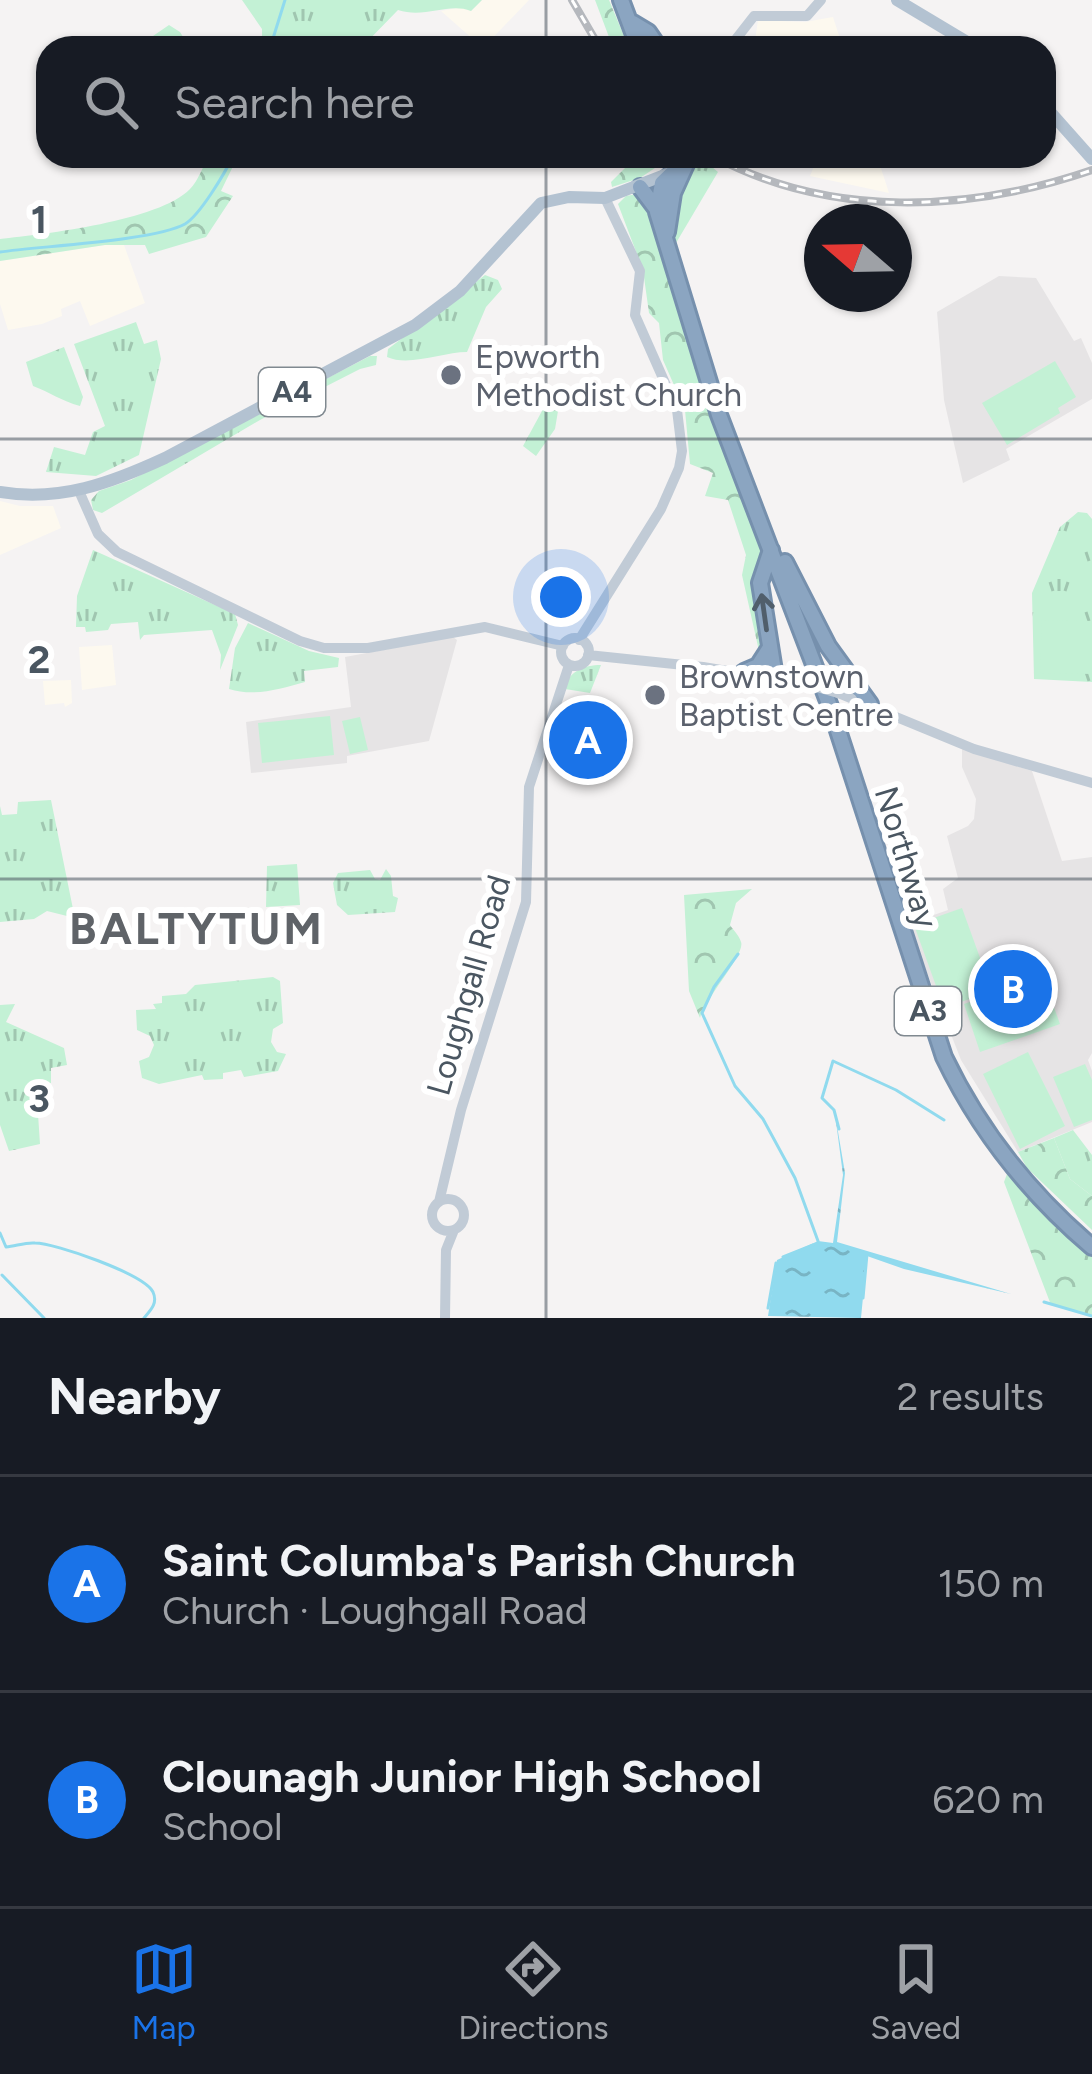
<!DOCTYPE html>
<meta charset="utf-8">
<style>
:root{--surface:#171b24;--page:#242831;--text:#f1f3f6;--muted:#9ea1a6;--line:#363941;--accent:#1a73e8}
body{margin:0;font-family:Figtree,sans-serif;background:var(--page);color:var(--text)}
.compass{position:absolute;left:804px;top:204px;width:108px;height:108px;border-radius:50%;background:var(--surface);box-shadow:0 3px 9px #0004;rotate:290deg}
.you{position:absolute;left:561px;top:597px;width:42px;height:42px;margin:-30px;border:9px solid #fff;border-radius:50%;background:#1a73e8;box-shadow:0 0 0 18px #1a73e833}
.badge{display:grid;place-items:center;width:78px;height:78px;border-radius:50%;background:var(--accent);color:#fff;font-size:39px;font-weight:700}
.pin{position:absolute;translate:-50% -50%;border:6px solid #fff;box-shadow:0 3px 12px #0006}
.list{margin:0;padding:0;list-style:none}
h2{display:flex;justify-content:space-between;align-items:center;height:156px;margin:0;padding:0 48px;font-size:51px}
h2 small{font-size:39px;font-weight:400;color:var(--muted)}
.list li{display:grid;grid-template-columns:78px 1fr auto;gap:36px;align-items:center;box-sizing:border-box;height:216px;padding:0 48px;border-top:3px solid var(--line)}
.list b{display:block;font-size:45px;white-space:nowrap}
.list p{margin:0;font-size:39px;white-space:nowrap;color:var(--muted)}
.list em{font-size:39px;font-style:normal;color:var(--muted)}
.icon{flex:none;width:66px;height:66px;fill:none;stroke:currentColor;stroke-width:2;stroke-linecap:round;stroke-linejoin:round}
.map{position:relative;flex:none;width:1092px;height:1318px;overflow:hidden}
.search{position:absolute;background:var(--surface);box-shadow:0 3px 9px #0004;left:36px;right:36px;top:36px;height:132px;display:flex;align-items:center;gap:30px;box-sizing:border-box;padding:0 42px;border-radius:36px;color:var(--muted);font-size:45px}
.sheet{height:588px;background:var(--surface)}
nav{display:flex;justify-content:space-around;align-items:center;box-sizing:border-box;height:168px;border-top:3px solid var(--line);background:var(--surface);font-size:33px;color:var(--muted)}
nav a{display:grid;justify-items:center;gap:6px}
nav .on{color:var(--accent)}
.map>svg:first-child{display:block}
.commercial{fill:#fdf9ef}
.education{fill:#e6e4e5}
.grass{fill:url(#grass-tufts)}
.forest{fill:url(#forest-crowns)}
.garden{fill:#c3f1d5}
.water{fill:url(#water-ripples)}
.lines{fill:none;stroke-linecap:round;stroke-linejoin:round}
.stream{stroke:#90daee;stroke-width:3}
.highway-casing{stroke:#7690ad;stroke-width:20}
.secondary{stroke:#c1cbd6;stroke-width:10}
.primary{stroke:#b3c2d1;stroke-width:12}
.highway{stroke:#8ba5c1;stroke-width:14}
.rail-casing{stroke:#b5b8bd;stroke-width:8}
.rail{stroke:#fff;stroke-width:3;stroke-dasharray:9;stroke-linecap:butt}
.secondary-bridge{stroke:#c1cbd6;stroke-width:10}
.oneway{stroke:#505e6b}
.grid{fill:none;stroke:#4a5661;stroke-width:3;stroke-opacity:0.55}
.worship-dot{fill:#6b7280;stroke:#fff;stroke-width:4.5}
.labels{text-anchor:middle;stroke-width:12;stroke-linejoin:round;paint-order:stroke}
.shield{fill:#fff;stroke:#808990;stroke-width:3}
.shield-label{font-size:30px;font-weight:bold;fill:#4a5661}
.worship-label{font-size:33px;fill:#5b616d;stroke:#fff;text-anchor:start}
.street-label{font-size:33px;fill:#4a5661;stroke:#fff}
.district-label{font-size:45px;font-weight:bold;letter-spacing:3px;fill:#5f6368;stroke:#fff}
.grid-label{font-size:39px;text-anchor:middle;font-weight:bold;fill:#4a5661;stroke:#fff;stroke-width:12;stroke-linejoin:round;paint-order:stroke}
</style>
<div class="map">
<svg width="1092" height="1318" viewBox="0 0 1092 1318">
<defs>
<pattern id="grass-tufts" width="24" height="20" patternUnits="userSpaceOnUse" patternTransform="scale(3)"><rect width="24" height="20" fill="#c3f1d5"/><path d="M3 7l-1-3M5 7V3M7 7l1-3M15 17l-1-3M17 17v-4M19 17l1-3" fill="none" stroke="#a0c6b0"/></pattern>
<pattern id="forest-crowns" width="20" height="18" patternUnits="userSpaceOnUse" patternTransform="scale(3)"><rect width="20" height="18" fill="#c3f1d5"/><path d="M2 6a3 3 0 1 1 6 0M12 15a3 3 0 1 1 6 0" fill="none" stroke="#a0c6b0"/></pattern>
<pattern id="water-ripples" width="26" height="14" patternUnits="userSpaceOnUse" patternTransform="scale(3)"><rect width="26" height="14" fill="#90daee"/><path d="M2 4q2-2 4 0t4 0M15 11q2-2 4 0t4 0" fill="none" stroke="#78b4c4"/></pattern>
</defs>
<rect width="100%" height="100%" fill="#f5f3f3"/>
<path class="commercial" d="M 482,0 L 529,0 L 483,48 L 441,11 L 462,7 L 471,11 Z
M 833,17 L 843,48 L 754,48 L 758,20 L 805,22 Z
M 818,156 L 877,156 L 889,193 L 810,176 Z
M 105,245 L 124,245 L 145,303 L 90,326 L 80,301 L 61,309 L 62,316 L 42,324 L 8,330 L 0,304 L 0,261 Z
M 0,501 L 20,506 L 53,506 L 61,528 L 0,555 Z
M 112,645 L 116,685 L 82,690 L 79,647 Z
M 71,680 L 72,703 L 65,707 L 64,703 L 45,705 L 43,681 Z"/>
<path class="education" d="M 999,276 L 1036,278 L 1074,341 L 1081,338 L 1092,363 L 1092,399 L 1006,449 L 1010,460 L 963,483 L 944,400 L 937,312 Z
M 453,637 L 457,640 L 429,741 L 347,756 L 347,763 L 251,773 L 246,722 L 351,707 L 345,657 Z
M 962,748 L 1032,771 L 1062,861 L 1092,857 L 1092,1053 L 1088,1060 L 1092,1071 L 1092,1122 L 1018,1152 L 961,1060 L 908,924 L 948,910 L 943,889 L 958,878 L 947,836 L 968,826 L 974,819 L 976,799 L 962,767 Z"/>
<path class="grass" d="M 242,0 L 482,0 L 471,11 C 448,2 425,19 398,10 L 361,48 L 262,48 L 262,29 Z
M 169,25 L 180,32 L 190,48 L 158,48 L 153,36 Z
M 700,157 L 718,172 L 676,243 C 667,209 682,184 700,157 Z
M 485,275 L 498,280 L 502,289 L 486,307 L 467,352 C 443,352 409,367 387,357 L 388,349 Z
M 136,322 L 144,344 L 157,340 L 161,359 L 139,455 L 96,476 L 46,472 L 54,447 L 85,455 L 93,432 L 105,426 L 74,344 Z
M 64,347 L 83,397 L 80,406 C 61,401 50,392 33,386 L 26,362 Z
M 370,356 L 377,356 L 376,365 L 360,369 L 260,420 L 102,513 L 93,510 L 91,500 L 99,491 L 131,480 Z
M 549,398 L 560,399 L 555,429 L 536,456 L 523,446 Z
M 1078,512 L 1087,513 L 1092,519 L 1092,682 L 1034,679 L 1032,593 L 1060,527 Z
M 93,550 L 235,614 L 238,625 L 220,670 L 221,655 L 212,630 L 144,635 L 140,640 L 138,622 L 111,624 L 108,630 L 86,632 L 85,627 L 76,627 L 77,596 Z
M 248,623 L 309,651 L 339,658 L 338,667 L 304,671 L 305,682 C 280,689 254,697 229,689 L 235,648 Z
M 601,665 L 590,693 L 565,689 C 567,672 584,665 601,665 Z
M 51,800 L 73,909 L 67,916 L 47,911 L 34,919 L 0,922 L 0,806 L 2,815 L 17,814 L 18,802 Z
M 297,864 L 300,905 L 266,907 L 267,866 Z
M 386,869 L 391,876 L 393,896 L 398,898 L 395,912 L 348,915 L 337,905 L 333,883 L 338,873 L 370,870 L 375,879 L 380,880 Z
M 273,977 L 280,981 L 283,1023 L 273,1029 L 271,1042 L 277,1052 L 286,1054 L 278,1071 L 244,1077 L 241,1070 L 223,1073 L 223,1079 L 204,1080 L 202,1075 L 159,1084 L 142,1078 L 139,1061 L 149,1057 L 154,1045 L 150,1036 L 137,1030 L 136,1010 L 156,1009 L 153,1004 L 162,1003 L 162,996 L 186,994 L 195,985 Z
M 15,1004 L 6,1022 L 64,1048 L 67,1065 L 51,1068 L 51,1083 L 36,1084 L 40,1144 L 9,1151 L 0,1125 L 0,1005 Z
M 1073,1130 L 1092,1155 L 1092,1196 L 1070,1179 L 1054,1138 Z"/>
<path class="forest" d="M 595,0 L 609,0 L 629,48 L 612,45 Z
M 209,156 L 238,156 L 221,191 L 233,196 L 206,237 L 149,254 L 145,245 L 105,245 L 0,261 L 0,239 C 45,234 159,221 190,189 C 198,181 203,166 209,156 Z
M 651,156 L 673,156 L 640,178 L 612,187 L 611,182 L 626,167 Z
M 637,194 L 654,212 L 697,362 L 764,553 L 763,644 L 759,651 L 742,575 L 746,555 L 728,500 L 705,496 L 713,473 L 690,464 L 685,410 L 663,360 L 659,323 L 649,313 L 643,270 L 618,204 L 626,196 Z
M 752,889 L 736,903 L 730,925 C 734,931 739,935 741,942 C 746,954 705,998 700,1018 L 689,991 L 684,895 Z
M 1054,1138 L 1070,1179 L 1092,1196 L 1092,1230 L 1027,1168 L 1018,1152 Z
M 1007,1174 L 1039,1209 L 1092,1257 L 1092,1316 L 1051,1305 L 1004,1182 Z"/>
<path class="garden" d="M 1055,361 L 1076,397 L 1058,408 L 1060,413 L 1007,445 L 982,403 Z
M 1042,620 L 1092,621 L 1092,674 L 1040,673 Z
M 330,716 L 334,755 L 262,763 L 258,723 Z
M 360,717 L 368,750 L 350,754 L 342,721 Z
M 962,908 L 992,991 L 944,1008 L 914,925 Z
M 1043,977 L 1060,1024 L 980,1052 L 964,1004 Z
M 1028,1052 L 1065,1126 L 1020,1149 L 983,1074 Z
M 1085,1064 L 1092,1080 L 1092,1120 L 1074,1127 L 1053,1077 Z"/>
<path class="water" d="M 835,1114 L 845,1173 L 837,1242 L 1011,1294 L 904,1269 L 867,1256 L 861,1318 L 768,1316 L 777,1260 L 818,1241 L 833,1243 L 843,1175 Z"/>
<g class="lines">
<path class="stream" d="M 270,48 L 285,0
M 0,252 C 41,246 154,241 185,224 C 200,215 225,173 233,156
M 738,954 L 714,987 L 702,1013 L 735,1086 L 763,1119 L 795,1178 L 818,1241
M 839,1129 L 834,1110 L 822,1098 L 833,1061 L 896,1090 L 944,1120
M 0,1233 L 6,1247 C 16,1246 26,1242 35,1243 C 55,1243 144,1274 153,1292 C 158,1303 151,1310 144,1318
M 783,1257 L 813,1245
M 2,1275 L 44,1318
M 863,1298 L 867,1254
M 1044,1302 L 1092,1316
M 768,1308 L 776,1263"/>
<defs>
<path id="highway" d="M 621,0 L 639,48
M 633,23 L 648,32 L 659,48
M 690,156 L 662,183 L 657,212 L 719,415 L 831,709 L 944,1057 C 979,1130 1031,1195 1092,1247
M 640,187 L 655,207
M 667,232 L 673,193 L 687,162
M 771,550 L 760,583 L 775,677
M 785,562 L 828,646 L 870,704
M 744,672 L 758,666 L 769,649"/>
</defs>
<use href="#highway" class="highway-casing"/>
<path class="secondary" d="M 754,16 L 807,16 L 821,0
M 729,48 L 754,16
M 79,491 L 98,534 L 117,552 L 300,641 L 324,648 L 368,648 L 485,627 L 563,646
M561 652a14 14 0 1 1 28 0a14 14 0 1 1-28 0Z
M 579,640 L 661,509 L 679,468 L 682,451 L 677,410 L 635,315 L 640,271 L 605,198
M 588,655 L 703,667 L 807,684
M 838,693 L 974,749 L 1092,783
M432 1215a16 16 0 1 1 32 0a16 16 0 1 1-32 0Z
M 439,1202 L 461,1110 L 526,902 L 529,787 L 569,665
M 445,1318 L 446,1250 L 454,1230"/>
<path class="primary" d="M 897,0 L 977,48
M 1044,105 L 1092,159
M 0,492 C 60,502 111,483 165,458 L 415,325 L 460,291 L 541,203 L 569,197 L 605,198 L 667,174"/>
<use href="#highway" class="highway"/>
<defs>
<path id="rail" d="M 572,0 L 600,48
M 713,156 C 830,219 970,212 1092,170"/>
</defs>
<use href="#rail" class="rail-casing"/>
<use href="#rail" class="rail"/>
<path class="secondary-bridge" d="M 807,684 L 838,693"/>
</g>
<defs><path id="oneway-shaft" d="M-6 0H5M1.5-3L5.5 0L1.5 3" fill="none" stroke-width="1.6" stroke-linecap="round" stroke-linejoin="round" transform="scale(3)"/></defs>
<use class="oneway" href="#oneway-shaft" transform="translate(764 612) rotate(-98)"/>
<path class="grid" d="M 546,0 L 546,48M 546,156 L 546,1318M 0,439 L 1092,439M 0,879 L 1092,879"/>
<g class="worship-dot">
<circle cx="451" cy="375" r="12"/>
<circle cx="655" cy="695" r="12"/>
</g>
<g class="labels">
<g class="shield">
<rect x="259" y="368" width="66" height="48" rx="9"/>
<rect x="895" y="987" width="66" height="48" rx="9"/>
</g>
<g class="shield-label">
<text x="292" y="402">A4</text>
<text x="928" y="1021">A3</text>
</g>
<g class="worship-label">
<text x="475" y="368">Epworth<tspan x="475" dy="38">Methodist Church</tspan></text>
<text x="679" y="688">Brownstown<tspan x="679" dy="38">Baptist Centre</tspan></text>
</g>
<g class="street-label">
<text transform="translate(907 857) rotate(73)" y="12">Northway</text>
<text transform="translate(468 985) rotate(-74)" y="12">Loughgall Road</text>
</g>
<g class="district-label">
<text x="197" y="944">BALTYTUM</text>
</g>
</g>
<g class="grid-label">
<text x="39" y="233">1</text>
<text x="39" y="673">2</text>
<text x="39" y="1112">3</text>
</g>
</svg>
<svg class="compass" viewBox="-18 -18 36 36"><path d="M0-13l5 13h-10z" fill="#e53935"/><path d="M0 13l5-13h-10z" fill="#9ea1a6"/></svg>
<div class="you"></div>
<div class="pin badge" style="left:588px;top:740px">A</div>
<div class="pin badge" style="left:1013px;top:989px">B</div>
<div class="search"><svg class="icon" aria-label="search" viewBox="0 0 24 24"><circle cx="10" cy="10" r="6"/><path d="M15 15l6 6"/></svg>Search here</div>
</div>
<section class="sheet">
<h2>Nearby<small>2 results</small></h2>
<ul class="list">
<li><span class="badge">A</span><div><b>Saint Columba's Parish Church</b><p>Church · Loughgall Road</p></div><em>150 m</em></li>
<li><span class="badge">B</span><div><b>Clounagh Junior High School</b><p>School</p></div><em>620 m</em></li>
</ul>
</section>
<nav>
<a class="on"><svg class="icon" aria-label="map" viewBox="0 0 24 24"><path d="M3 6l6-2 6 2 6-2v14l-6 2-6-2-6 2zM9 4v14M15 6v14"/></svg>Map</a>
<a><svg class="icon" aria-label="directions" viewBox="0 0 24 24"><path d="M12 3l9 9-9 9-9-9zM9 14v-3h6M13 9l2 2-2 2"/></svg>Directions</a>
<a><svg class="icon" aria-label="saved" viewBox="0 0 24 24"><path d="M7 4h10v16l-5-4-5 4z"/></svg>Saved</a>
</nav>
